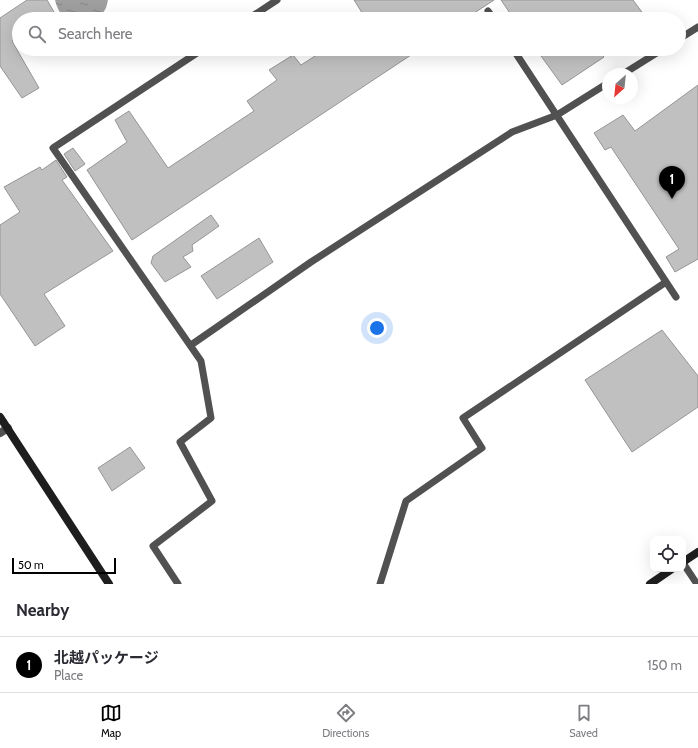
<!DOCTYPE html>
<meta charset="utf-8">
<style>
:root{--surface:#fff;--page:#f2f2f3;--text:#2b2b33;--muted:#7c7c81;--line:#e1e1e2;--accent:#000}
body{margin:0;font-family:Cabin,"Noto Sans JP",sans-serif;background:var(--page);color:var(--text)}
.controls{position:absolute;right:12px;bottom:12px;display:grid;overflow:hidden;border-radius:8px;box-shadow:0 4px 16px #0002}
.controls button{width:36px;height:36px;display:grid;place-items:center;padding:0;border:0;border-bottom:1px solid var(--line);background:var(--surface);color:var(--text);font:20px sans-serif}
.compass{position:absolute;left:602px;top:68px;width:36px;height:36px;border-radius:50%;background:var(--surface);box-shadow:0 4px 16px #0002;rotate:207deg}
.scale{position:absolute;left:12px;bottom:10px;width:104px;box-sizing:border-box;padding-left:4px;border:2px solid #000;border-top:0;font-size:11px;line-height:14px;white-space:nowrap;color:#000;-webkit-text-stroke:3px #fff;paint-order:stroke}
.you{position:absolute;left:377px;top:328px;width:14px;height:14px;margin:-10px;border:3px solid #fff;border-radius:50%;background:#1a73e8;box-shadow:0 0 0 6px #1a73e833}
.badge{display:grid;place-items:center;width:26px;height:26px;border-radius:50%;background:var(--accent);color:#fff;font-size:13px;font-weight:700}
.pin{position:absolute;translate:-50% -33px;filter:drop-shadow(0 1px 2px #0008)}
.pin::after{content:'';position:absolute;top:21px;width:14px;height:12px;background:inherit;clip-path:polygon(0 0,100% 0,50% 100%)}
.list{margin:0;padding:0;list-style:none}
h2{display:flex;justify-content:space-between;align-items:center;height:52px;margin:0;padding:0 16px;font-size:17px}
h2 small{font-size:13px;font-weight:400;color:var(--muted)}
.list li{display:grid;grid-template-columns:26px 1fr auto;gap:12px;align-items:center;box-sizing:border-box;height:56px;padding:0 16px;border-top:1px solid var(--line)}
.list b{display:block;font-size:15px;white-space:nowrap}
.list p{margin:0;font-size:13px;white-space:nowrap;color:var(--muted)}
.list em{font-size:13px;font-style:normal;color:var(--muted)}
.icon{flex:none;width:22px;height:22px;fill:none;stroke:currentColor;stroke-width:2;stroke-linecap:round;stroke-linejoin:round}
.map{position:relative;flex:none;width:698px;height:584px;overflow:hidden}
.search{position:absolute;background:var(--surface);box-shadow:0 4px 16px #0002;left:12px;right:12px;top:12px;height:44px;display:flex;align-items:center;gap:10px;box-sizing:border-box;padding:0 14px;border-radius:22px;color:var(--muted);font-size:15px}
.sheet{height:108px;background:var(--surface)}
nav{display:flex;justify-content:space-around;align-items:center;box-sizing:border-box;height:56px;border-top:1px solid var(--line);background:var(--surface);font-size:11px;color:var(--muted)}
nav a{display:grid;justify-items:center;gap:2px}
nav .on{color:var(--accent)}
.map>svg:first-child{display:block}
.water{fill:url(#water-ripples)}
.building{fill:#c0c0c0;stroke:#959595}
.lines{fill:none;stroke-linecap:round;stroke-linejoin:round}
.lane{stroke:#515151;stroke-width:7}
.street{stroke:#515151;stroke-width:8}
.secondary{stroke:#1e1e1e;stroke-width:8}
</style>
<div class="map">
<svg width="698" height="584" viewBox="0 0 698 584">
<defs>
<pattern id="water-ripples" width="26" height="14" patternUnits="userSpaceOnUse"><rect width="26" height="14" fill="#9f9f9f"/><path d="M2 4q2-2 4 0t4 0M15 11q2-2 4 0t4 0" fill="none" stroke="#878787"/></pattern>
</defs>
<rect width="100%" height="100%" fill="#fff"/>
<path class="water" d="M 55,0 L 108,0 L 106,8 L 101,16 L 97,19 L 66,19 C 60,14 57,8 55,0 Z"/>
<path class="building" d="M 27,0 L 47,0 L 54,12 L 43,19 L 19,19 L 19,36 L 12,41 L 39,88 L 22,98 L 0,66 L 0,18 Z
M 354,0 L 494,0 L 465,19 L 366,19 Z
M 501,0 L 633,0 L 647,19 L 514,19 Z
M 326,49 L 420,49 L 132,240 L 87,170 L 127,142 L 115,120 L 129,111 L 168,168 L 254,111 L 247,101 L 277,80 L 269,70 L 293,55 L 301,65 Z
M 536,49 L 613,49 L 603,56 L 604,57 L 562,85 Z
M 698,85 L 698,259 L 675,272 L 666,257 L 679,249 L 611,147 L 605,150 L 594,133 L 623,115 L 635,131 Z
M 73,148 L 85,164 L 75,171 L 64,154 Z
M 56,160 L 67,177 L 62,180 L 113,251 L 44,294 L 65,326 L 35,346 L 0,294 L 0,225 L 20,212 L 4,187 L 40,167 L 42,170 Z
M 211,215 L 219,226 L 192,245 L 193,251 L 183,257 L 191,267 L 165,282 L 151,263 L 153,256 Z
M 259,238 L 273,262 L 217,299 L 201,276 Z
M 662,330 L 698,376 L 698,407 L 632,452 L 585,380 Z
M 130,447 L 145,468 L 112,491 L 98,468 Z"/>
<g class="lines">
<path class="lane" d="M 488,11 L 494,19
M 248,19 L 277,0
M 679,39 L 698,27
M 513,49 L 676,297
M 623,74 L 663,49
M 191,345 L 311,262 L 512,132 L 557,115 L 608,83
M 683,563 L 697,584
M 178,584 L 153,546 L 212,501 L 180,442 L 211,418 L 201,361 L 53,148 L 203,49
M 380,584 L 406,501 L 482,448 L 463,418 L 666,282"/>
<path class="street" d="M 0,433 L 8,428"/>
<path class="secondary" d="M 0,417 L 109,584
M 683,562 L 698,552
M 650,584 L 672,569"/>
</g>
</svg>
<div class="controls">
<button><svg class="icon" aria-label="locate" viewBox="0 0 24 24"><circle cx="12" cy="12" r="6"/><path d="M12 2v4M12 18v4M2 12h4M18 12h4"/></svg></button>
</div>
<svg class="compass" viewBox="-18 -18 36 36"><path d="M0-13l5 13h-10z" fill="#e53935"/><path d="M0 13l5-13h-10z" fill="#7c7c81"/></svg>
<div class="scale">50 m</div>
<div class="you"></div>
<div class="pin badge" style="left:672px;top:199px">1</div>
<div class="search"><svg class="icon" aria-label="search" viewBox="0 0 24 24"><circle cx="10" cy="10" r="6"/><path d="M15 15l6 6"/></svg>Search here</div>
</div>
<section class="sheet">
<h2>Nearby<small></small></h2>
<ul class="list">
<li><span class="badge">1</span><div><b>北越パッケージ</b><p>Place</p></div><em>150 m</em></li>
</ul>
</section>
<nav>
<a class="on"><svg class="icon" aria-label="map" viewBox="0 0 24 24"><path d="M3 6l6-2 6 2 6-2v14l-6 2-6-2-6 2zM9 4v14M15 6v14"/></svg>Map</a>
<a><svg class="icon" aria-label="directions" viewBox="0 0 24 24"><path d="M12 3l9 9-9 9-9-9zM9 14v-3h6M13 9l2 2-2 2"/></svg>Directions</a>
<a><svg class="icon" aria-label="saved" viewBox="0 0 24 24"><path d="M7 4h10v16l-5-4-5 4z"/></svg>Saved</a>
</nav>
